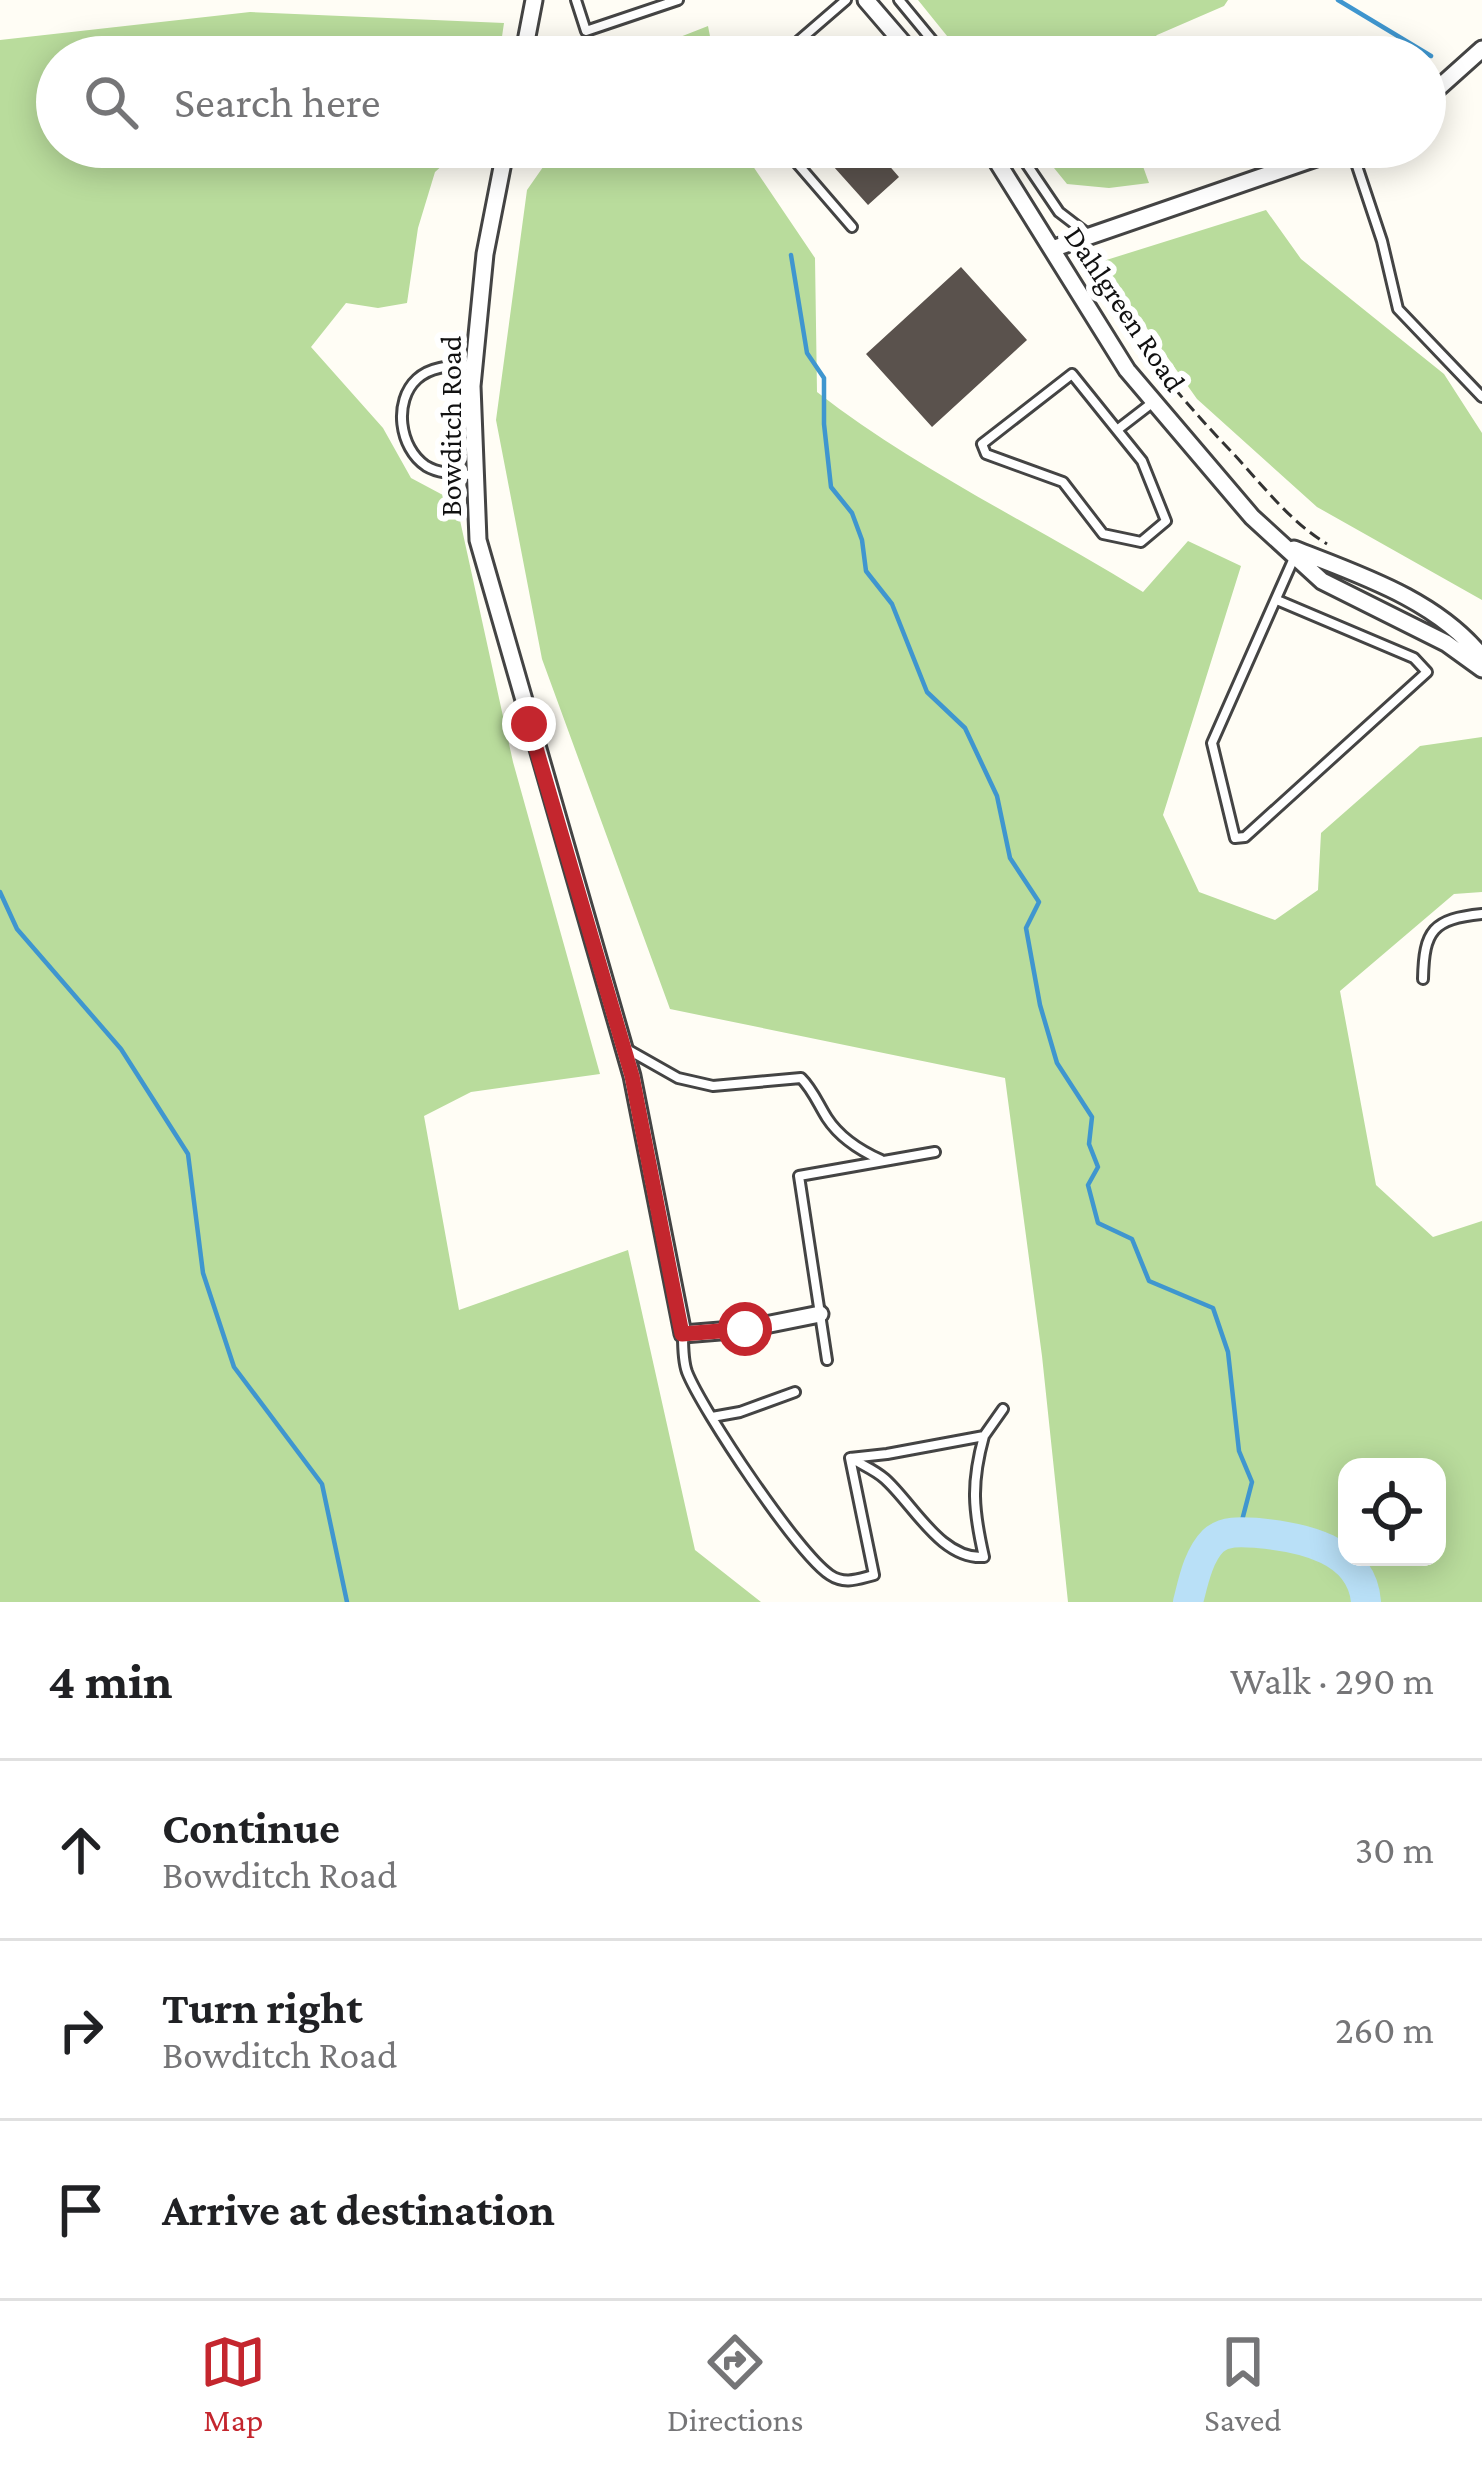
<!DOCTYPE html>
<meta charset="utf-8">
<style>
:root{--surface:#fff;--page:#f6f6f6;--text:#202124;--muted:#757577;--line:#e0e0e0;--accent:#c4262e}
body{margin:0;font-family:"Crimson Pro",serif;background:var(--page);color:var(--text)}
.controls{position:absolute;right:36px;bottom:36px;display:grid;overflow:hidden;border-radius:24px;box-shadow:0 6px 30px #0003}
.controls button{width:108px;height:108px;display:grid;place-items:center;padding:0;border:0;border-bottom:3px solid var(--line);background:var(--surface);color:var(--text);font:60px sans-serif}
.stop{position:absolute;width:36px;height:36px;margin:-27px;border:9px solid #c4262e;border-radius:50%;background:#fff}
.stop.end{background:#c4262e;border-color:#fff;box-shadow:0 3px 12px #0008}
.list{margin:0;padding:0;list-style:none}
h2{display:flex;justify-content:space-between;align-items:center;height:156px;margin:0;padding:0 48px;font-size:51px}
h2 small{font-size:39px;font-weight:400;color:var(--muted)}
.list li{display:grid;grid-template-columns:78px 1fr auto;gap:36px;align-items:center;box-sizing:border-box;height:180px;padding:0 48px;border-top:3px solid var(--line)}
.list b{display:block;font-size:45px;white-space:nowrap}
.list p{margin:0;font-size:39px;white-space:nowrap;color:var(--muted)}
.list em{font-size:39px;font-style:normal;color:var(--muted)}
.icon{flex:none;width:66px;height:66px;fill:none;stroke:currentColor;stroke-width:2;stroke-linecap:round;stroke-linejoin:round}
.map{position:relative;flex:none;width:1482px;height:1602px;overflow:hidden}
.search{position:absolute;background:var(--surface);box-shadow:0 6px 30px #0003;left:36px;right:36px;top:36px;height:132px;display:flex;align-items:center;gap:30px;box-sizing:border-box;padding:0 42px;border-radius:66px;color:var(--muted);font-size:45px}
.sheet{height:696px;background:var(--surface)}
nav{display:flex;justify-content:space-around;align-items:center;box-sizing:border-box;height:168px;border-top:3px solid var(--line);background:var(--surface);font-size:33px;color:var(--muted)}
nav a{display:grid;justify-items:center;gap:6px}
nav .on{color:var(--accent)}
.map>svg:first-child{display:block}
.forest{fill:#b9dc9c;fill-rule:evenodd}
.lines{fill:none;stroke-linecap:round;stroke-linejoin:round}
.stream{stroke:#3f96cf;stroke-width:4.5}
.river{stroke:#b9e0f7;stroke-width:30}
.building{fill:#5a524d}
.service-casing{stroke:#444;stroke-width:14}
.minor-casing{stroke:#444;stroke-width:21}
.path{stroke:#333;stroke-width:3;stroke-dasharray:12 6;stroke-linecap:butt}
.service{stroke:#fff;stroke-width:8}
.minor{stroke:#fff;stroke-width:15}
.route{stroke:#c4262e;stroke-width:15}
.labels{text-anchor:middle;stroke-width:12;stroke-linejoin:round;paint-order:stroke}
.street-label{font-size:30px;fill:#111;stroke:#fff}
</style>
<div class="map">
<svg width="1482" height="1602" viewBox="0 0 1482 1602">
<rect width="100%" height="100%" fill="#fffdf5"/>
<path class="forest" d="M 918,0 L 1228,0 L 1224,6 L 1157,35 L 1134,57 L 964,57 Z
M 250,12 L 504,23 L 499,57 L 57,57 L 57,147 L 463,147 L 435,172 L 418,228 L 407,303 L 378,308 L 346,303 L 311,347 L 383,428 L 411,478 L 456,502 L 513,762 L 600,1074 L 471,1092 L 424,1116 L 459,1310 L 628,1250 L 695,1550 L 761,1602 L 0,1602 L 0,40 Z
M 708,26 L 714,57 L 629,57 Z
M 557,147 L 740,147 L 815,258 L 817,392 C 917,470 1035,525 1143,592 L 1188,541 L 1241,566 L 1163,815 L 1199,892 L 1275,920 L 1318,890 L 1321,833 L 1420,746 L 1482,737 L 1482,892 L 1454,894 L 1340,991 L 1376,1185 L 1433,1237 L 1482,1221 L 1482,1602 L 1068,1602 L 1042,1356 L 1005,1078 L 670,1009 L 542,659 L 496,420 L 527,190 ZM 1347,1467 L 1437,1467 L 1437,1557 L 1347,1557 Z
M 1037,147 L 1136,147 L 1149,183 L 1109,188 L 1067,184 Z
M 1266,210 L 1301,259 L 1444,374 L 1482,433 L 1482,600 L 1317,507 L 1197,399 L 1100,262 Z"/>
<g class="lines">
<path class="stream" d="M 1338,0 L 1431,56
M 791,255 L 807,353 L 824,378 L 824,424 L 831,487 L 852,513 L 862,540 L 866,571 L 892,604 L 927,692 L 965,728 L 997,796 L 1010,858 L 1039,902 L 1026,928 L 1040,1005 L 1057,1063 L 1092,1117 L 1089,1144 L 1098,1167 L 1088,1185 L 1098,1223 L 1132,1239 L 1149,1281 L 1213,1308 L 1228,1352 L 1239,1451 L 1252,1482 L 1239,1532
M 0,892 L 17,929 L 121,1049 L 188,1154 L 203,1273 L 234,1367 L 322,1484 L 347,1602"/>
<path class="river" d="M 1188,1602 C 1193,1583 1198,1556 1213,1541 C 1225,1530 1243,1532 1258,1533 C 1302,1537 1362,1549 1366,1602"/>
</g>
<path class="building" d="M 816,147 L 873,147 L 899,177 L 868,205 Z
M 961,267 L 1027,340 L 932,427 L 866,354 Z"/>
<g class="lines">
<defs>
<path id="service" d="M 576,0 L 586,31 L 678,0
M 899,0 L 946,57
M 780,57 L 846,0
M 783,147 L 852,227
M 1015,147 L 1059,212 L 1089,235
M 1351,148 L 1382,241 L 1398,309 L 1482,397
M 473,365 C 454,366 432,365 417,379 C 393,401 399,448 426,466 C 439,474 458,474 473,475
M 1117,430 L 1142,461 L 1166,521 L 1141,542 L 1103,534 L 1063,482 L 986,454 L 982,444 L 1072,374 L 1117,430 L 1152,403
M 1277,600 L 1414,658 L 1427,672 L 1245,837 L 1235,838 L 1212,743 L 1294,558
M 1423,979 C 1424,930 1433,919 1482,914
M 625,1048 L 678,1078 L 713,1086 L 801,1078 C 813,1090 818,1104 827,1118 C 840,1138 861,1151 881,1160
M 683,1335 C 683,1347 683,1361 687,1372 C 702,1410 798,1554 830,1575 C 845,1585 858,1579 874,1575 L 850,1458 L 887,1454 L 984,1436 L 1003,1409
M 827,1360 L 799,1176 L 935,1152
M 712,1417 L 740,1412 L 795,1392
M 851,1458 C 862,1465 875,1470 885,1479 C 913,1504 941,1560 984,1557 C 973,1509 971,1483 984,1436"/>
<path id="minor" d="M 866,0 L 915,57
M 523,57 L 534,0
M 1425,100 L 1482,49
M 506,147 L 485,254 L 472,386 L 478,540 L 632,1076 L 683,1334 L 745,1329 L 820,1314
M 988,147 L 1127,370 L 1252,517 L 1322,581 L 1446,643 L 1482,669
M 1052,249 L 1348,147
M 1294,549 C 1360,575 1437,600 1482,657"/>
</defs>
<use href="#service" class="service-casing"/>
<use href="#minor" class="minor-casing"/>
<path class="path" d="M 1086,253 C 1120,326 1172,389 1227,447 C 1259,480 1286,519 1327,544"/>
<use href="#service" class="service"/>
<use href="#minor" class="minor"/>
</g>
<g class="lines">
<path class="route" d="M 529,724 L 632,1076 L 682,1334 L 745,1329"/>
</g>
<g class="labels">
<g class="street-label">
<text transform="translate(1125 309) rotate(56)" y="10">Dahlgreen Road</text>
<text transform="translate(451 426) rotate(-90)" y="10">Bowditch Road</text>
</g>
</g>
</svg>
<div class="controls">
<button><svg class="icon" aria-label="locate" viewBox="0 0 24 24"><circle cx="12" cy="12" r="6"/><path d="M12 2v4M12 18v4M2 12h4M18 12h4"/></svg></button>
</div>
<div class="stop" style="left:745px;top:1329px"></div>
<div class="stop end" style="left:529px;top:724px"></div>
<div class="search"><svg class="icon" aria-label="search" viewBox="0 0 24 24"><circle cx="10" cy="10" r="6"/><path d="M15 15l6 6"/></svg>Search here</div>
</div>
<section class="sheet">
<h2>4 min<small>Walk · 290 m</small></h2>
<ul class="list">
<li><svg class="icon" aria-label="ahead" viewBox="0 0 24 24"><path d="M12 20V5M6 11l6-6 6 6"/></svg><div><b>Continue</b><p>Bowditch Road</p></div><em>30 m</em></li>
<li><svg class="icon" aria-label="right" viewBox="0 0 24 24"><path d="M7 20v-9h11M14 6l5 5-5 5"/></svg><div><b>Turn right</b><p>Bowditch Road</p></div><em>260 m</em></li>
<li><svg class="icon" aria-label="arrive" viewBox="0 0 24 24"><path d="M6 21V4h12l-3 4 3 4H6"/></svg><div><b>Arrive at destination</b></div></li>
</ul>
</section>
<nav>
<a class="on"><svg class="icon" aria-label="map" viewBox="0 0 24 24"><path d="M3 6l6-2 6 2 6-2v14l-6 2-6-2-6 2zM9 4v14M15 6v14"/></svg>Map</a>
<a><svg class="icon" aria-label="directions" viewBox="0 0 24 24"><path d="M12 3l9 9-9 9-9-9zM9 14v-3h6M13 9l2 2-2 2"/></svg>Directions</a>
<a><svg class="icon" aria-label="saved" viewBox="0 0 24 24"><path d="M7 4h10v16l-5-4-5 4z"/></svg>Saved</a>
</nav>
